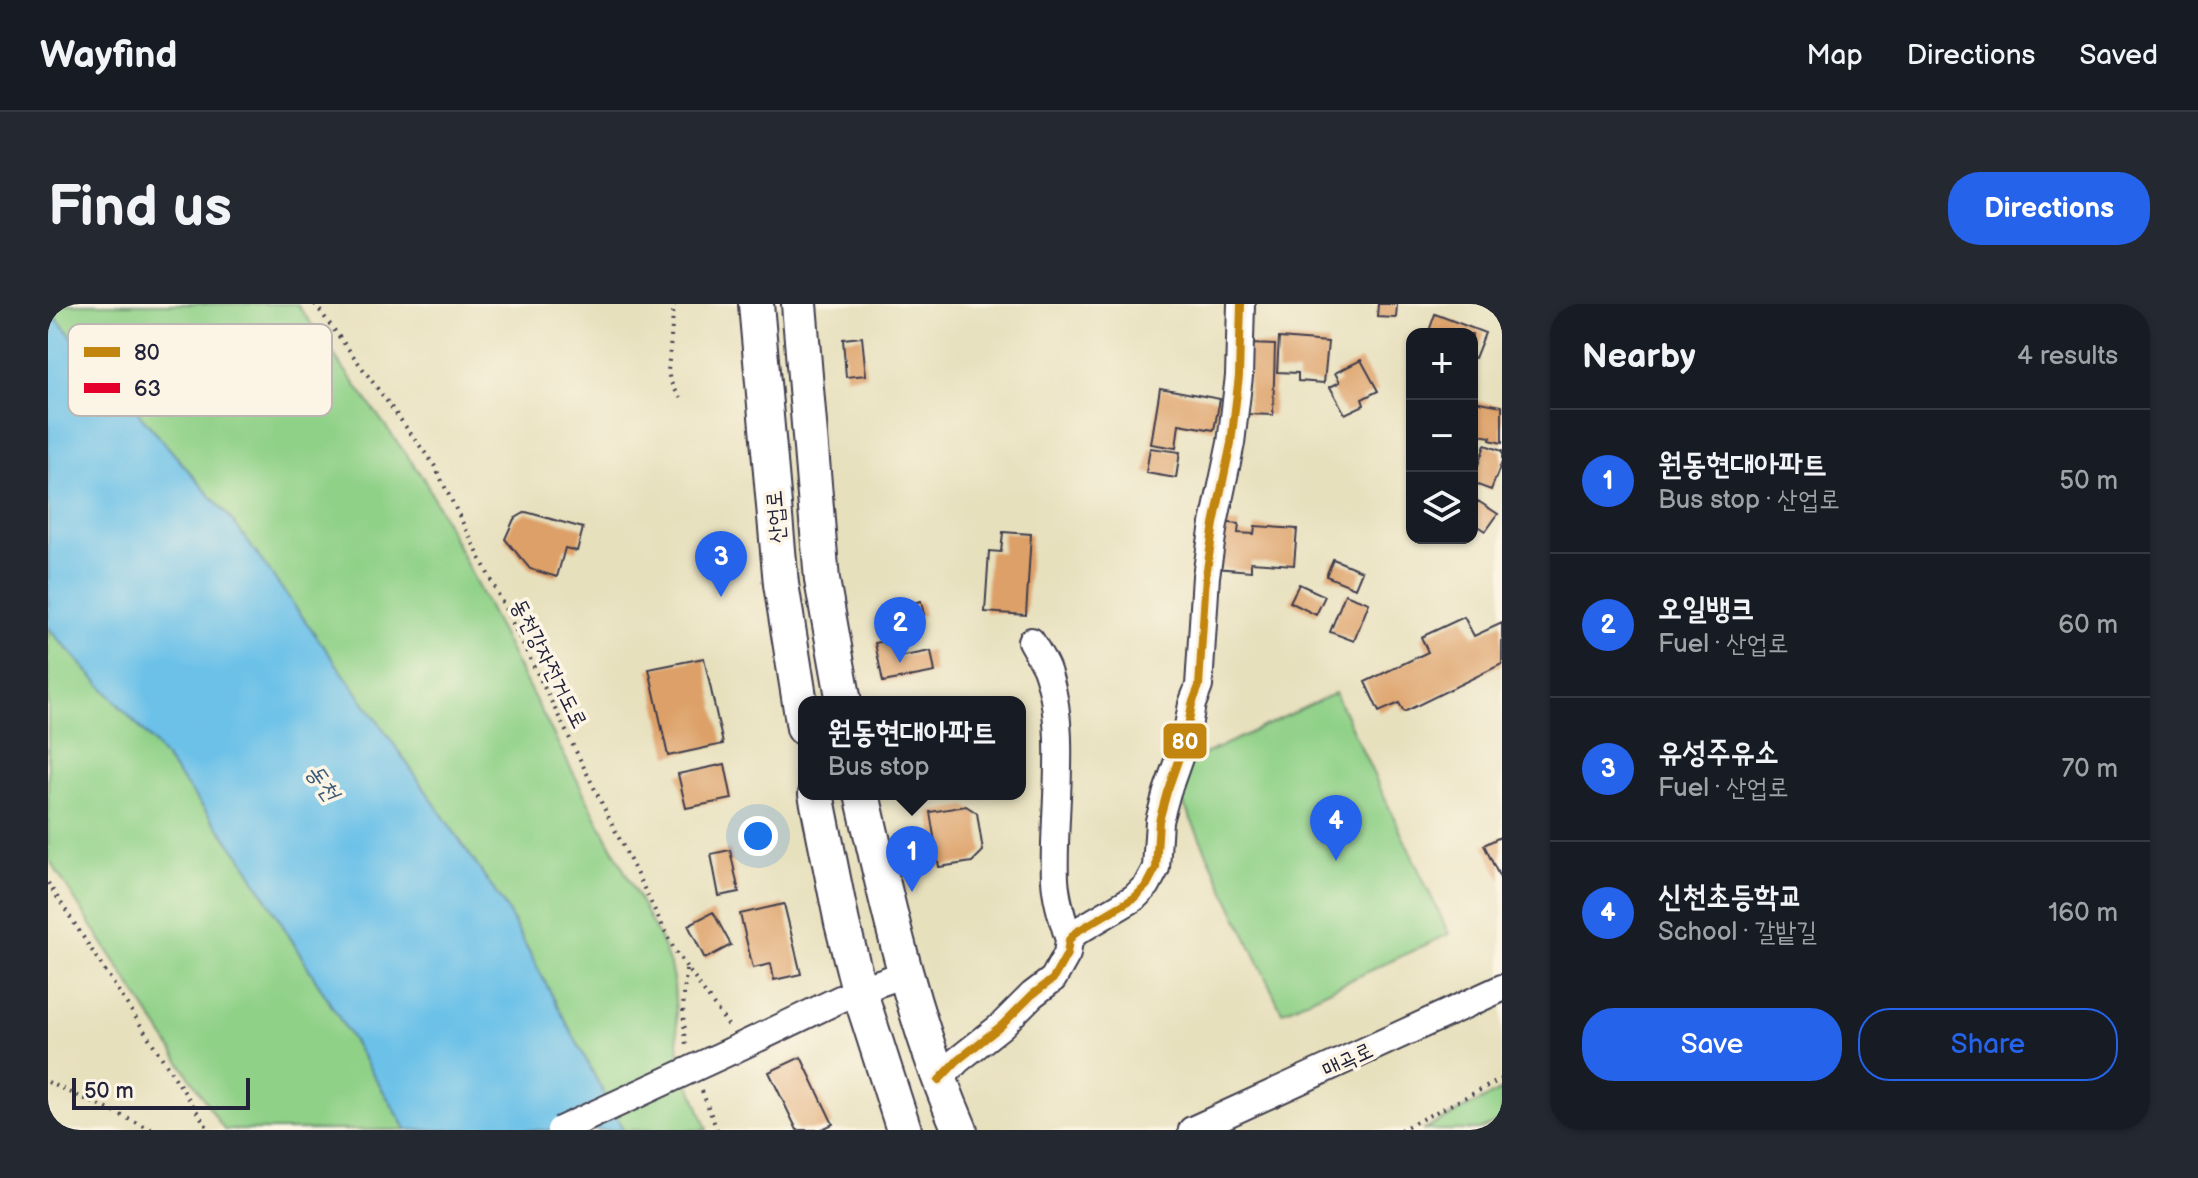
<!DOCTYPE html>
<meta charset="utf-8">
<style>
:root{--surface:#171b24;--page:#242831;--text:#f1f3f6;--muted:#9ea1a6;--line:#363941;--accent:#2563eb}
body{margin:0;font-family:"Balsamiq Sans","Poor Story",sans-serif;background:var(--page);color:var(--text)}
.controls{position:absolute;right:24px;top:24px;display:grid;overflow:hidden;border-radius:16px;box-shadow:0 2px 6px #0004}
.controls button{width:72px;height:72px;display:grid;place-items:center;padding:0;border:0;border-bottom:2px solid var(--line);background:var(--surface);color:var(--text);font:40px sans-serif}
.scale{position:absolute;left:24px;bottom:20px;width:178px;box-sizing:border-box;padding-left:8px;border:4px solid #22223b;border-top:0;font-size:22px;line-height:28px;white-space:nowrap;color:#22223b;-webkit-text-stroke:6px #fcf5e5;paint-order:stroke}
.you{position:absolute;left:710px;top:532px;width:28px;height:28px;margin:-20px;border:6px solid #fff;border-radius:50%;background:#1a73e8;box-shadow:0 0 0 12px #1a73e833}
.badge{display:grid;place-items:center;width:52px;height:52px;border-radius:50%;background:var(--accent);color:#fff;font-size:26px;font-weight:700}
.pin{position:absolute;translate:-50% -66px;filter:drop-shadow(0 2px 4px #0008)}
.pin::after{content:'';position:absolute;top:42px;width:28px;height:24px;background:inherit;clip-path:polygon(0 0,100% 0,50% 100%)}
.popup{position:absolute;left:750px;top:392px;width:228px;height:104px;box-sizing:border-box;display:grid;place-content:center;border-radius:16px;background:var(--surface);filter:drop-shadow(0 2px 6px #0005);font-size:26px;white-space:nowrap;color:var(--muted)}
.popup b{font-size:30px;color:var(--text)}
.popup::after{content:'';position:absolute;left:50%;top:100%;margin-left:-16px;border:16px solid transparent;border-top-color:var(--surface)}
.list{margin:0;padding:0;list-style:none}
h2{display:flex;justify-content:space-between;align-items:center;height:104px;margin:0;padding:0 32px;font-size:34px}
h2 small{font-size:26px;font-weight:400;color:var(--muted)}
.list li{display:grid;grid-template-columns:52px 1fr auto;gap:24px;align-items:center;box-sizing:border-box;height:144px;padding:0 32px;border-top:2px solid var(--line)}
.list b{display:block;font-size:30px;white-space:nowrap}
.list p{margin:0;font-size:26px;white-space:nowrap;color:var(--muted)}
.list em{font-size:26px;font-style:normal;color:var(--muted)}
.actions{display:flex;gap:16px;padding:24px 32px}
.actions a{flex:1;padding:18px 0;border:2px solid var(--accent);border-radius:32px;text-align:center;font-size:28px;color:var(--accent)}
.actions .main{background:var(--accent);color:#fff}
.icon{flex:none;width:44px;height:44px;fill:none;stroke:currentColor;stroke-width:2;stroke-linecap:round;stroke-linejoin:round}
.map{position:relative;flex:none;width:1454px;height:826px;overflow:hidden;border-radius:32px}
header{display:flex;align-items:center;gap:48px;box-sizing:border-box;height:112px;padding:0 40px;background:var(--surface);border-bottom:2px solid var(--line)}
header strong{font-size:38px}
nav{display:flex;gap:44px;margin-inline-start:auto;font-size:28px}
.intro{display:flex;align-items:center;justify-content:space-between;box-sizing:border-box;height:192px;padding:0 48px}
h1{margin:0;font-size:56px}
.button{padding:20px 36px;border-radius:32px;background:var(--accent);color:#fff;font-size:28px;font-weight:700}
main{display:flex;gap:48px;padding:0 48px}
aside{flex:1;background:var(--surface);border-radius:32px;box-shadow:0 2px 6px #0004}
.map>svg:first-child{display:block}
.green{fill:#90d188;stroke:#597a62;stroke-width:2}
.water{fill:#6cc1e8;stroke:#477292;stroke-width:2}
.building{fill:#dda068}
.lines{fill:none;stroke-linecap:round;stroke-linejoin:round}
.minor-casing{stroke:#403e4e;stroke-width:30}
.major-casing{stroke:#403e4e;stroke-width:38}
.path{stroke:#403e4e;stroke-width:4;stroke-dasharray:2 6;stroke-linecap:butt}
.minor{stroke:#fff;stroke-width:26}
.major{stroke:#fff;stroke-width:34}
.minor-bridge-casing{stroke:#403e4e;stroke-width:30;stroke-linecap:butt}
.minor-bridge{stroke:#fff;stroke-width:26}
.bus-1-casing{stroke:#fcf5e5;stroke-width:14}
.bus-1{stroke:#c2850f;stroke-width:8}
.labels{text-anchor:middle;stroke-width:7;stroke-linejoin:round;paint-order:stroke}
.street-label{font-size:22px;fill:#22223b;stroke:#fcf5e5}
.water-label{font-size:24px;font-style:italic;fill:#3c5a78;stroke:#fcf5e5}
.key{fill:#fcf5e5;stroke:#bbb6b2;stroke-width:2}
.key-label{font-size:22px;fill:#22223b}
.line-badge{stroke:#fcf5e5;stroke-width:3}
.badge-label{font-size:22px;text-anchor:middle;font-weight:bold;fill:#fff}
</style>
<header>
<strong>Wayfind</strong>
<nav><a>Map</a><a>Directions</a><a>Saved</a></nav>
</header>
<div class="intro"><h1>Find us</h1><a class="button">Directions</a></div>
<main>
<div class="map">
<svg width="1454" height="826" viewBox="0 0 1454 826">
<rect width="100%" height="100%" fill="#fcf5e5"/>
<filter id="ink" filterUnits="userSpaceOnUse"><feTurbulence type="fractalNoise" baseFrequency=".0125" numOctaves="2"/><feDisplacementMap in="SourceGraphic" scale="16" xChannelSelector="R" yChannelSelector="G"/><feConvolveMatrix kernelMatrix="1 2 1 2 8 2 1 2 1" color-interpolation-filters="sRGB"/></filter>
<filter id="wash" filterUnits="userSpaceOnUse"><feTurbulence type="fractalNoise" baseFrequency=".006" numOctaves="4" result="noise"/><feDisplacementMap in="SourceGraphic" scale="32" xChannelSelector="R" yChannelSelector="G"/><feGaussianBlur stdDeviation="1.8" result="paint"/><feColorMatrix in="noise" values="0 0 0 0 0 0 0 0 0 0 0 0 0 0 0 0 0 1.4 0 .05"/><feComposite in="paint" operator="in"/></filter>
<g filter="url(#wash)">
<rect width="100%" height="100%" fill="#e7e0bd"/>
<path class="green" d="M 0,0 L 249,0 L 376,175 L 466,355 L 613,637 L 622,661 L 626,681 L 631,751 L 659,826 L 575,826 L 458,604 L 332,420 L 187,220 L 0,5 Z
M 0,324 L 104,437 L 194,554 L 359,826 L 176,826 L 0,554 Z
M 1287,389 L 1401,630 L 1234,708 L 1131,490 L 1142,457 Z
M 1454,786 L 1454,816 L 1431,826 L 1375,826 Z"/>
<path class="water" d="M 0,5 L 187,220 L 332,420 L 458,604 L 575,826 L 359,826 L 194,554 L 104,437 L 0,324 Z"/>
<g id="blocks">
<path class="building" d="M 1330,0 L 1349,0 L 1348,14 L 1329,13 Z
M 1387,10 L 1437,29 L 1427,54 L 1424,53 L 1424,30 L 1380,30 Z
M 814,33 L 818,71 L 798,73 L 795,35 Z
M 1231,34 L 1280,38 L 1276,79 L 1250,77 L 1250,69 L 1229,68 Z
M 1201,40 L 1227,41 L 1225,111 L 1200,110 Z
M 1313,56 L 1330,87 L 1314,95 L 1316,101 L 1297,110 L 1282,83 L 1292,78 L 1287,69 Z
M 1112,84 L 1172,95 L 1166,126 L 1131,120 L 1128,144 L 1103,140 Z
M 1426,97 L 1454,102 L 1454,139 L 1442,136 L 1443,133 L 1424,130 Z
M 1437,141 L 1454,147 L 1454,158 L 1443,186 L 1424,179 Z
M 1102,144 L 1132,148 L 1128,174 L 1098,169 Z
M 1430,197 L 1450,210 L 1438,227 L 1424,218 L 1424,206 Z
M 478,208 L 535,224 L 529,247 L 517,244 L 509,273 L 482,265 L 457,235 L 466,215 Z
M 1171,218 L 1191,220 L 1190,229 L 1206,230 L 1207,222 L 1249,225 L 1246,261 L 1203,258 L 1203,267 L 1167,264 Z
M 955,228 L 983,230 L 978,311 L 937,308 L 941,247 L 953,248 Z
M 1285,255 L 1314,267 L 1307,284 L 1278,272 Z
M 1251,280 L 1277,292 L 1268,311 L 1242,298 Z
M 1297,290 L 1321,299 L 1306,337 L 1282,328 Z
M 873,297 L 876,311 L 845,318 L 841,305 Z
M 1416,313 L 1426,332 L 1454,319 L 1454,360 L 1356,408 L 1351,399 L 1331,408 L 1317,378 L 1380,348 L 1373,333 Z
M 847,335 L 851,353 L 883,347 L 887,368 L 835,378 L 827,339 Z
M 656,354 L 675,440 L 620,452 L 601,365 Z
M 677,460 L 684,495 L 638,504 L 630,470 Z
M 918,502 L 929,509 L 935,547 L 924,558 L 891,563 L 882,508 Z
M 1454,532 L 1454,578 L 1436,541 Z
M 682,546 L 691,588 L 671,592 L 663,550 Z
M 736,600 L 753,670 L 726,676 L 723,660 L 705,664 L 692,610 Z
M 665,608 L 683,641 L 657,655 L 640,621 Z
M 753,753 L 785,820 L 772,826 L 749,826 L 721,768 Z"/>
</g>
</g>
<g filter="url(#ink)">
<use href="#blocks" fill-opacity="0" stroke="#403e4e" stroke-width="2"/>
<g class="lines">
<defs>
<path id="minor" d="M 983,337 C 988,346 994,355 998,364 C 1021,427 1004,509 1007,575 C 1008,596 1015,616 1021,636
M 683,747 L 811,686 L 857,670
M 891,776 L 910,756 L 953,722 L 984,691 L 1005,675 L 1019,650 L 1021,636 L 1028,628 L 1086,594 L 1099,581 L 1108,564 L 1111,517 L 1119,488 L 1138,434 L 1144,400 L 1151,382 L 1158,272 L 1166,220 L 1183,139 L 1191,72 L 1193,0
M 1144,826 L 1454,684"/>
<path id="major" d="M 708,0 L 733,280 L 756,424
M 751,0 L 774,276 L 796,398
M 768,490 L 794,619 L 811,686 L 856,826
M 814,490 C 840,604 865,718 912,826"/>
</defs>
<use href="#minor" class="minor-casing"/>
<use href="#major" class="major-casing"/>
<path class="path" d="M 267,0 L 386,161 L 627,647 L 680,721
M 626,0 L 620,67 L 622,77 L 632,94
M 0,579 L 161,826
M 638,666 L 635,704 L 638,741
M 0,778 L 105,826
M 654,787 L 669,826
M 1352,826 L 1454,775"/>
<use href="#minor" class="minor"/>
<use href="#major" class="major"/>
<defs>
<path id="minor-bridge" d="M 512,826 L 683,747"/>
</defs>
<use href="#minor-bridge" class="minor-bridge-casing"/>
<use href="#minor-bridge" class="minor-bridge"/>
<defs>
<path id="bus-1" d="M 891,776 L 910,756 L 953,722 L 984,691 L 1005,675 L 1019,650 L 1021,636 L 1028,628 L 1086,594 L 1099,581 L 1108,564 L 1111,517 L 1119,488 L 1138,434 L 1144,400 L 1151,382 L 1158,272 L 1166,220 L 1183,139 L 1191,72 L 1193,0"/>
</defs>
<use href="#bus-1" class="bus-1-casing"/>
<use href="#bus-1" class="bus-1"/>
</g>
</g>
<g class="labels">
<g class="street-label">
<text transform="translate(727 213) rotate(-95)" y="8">산업로</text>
<text transform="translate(502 359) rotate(63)" y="8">동천강자전거도로</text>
<text transform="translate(1299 755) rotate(-25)" y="8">매곡로</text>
</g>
<g class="water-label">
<text transform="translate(275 478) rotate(55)" y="8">동천</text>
</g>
</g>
<rect x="20" y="20" width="264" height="92" rx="12" class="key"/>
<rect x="36" y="43" width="36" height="10" fill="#c2850f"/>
<rect x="36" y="79" width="36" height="10" fill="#e4002b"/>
<g class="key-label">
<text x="86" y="56">80</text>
<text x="86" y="92">63</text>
</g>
<rect class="line-badge" x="1114" y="418" width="46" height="38" rx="8" fill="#c2850f"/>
<g class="badge-label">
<text x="1137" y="445">80</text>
</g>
</svg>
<div class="controls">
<button>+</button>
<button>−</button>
<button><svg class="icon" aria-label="layers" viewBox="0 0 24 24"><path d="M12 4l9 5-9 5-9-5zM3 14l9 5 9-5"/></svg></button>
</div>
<div class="scale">50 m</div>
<div class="you"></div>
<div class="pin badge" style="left:864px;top:588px">1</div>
<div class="popup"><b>원동현대아파트</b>Bus stop</div>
<div class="pin badge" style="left:852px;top:359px">2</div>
<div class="pin badge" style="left:673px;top:293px">3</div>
<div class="pin badge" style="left:1288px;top:557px">4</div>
</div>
<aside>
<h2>Nearby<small>4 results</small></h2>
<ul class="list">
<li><span class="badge">1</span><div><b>원동현대아파트</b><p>Bus stop · 산업로</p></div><em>50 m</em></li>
<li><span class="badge">2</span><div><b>오일뱅크</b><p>Fuel · 산업로</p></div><em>60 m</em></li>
<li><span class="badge">3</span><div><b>유성주유소</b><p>Fuel · 산업로</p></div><em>70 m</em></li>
<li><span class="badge">4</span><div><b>신천초등학교</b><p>School · 갈밭길</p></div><em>160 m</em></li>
</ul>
<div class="actions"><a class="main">Save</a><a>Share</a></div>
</aside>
</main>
